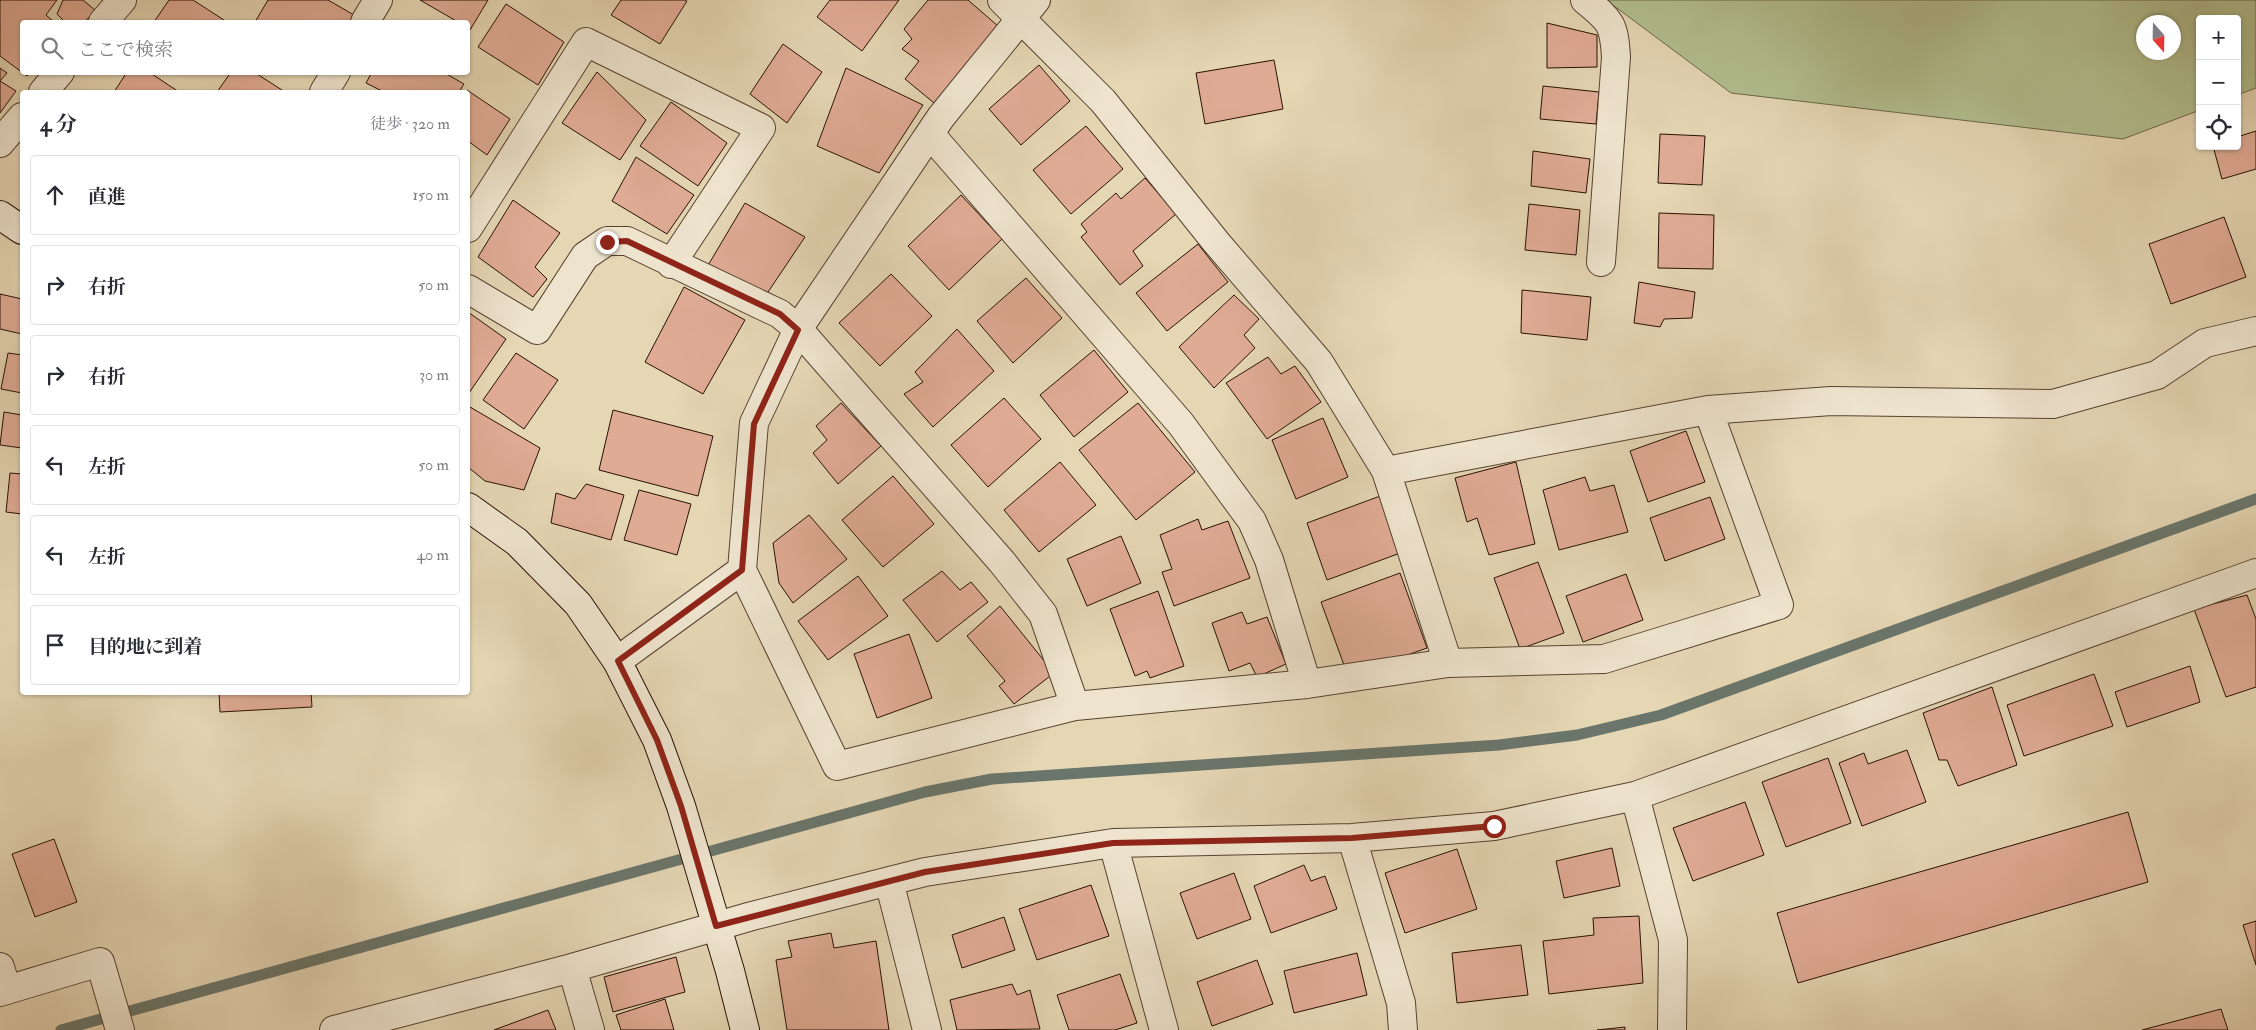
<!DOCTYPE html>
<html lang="ja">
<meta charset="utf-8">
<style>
:root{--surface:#fff;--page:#f2f2f3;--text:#2b2b33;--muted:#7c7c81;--line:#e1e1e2}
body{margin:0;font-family:"IM FELL Double Pica","Noto Serif JP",serif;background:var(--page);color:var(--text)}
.controls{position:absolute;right:15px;top:15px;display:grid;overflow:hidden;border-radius:5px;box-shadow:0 1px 4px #0004}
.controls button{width:45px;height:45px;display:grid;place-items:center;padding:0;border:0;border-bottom:1px solid var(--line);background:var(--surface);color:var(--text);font:25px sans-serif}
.compass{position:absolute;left:2136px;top:15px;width:45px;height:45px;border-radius:50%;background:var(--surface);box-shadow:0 1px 4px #0004;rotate:160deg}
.stop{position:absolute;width:15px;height:15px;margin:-11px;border:4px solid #8f2418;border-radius:50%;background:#fff}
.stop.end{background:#8f2418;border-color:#fff;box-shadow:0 1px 5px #0008}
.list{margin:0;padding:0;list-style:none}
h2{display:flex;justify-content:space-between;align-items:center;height:65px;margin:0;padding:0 20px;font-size:21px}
h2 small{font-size:16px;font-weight:400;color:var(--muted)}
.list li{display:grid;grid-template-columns:32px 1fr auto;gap:15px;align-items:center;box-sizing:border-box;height:80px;margin:0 10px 10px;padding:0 10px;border:1px solid var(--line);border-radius:5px}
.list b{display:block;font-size:19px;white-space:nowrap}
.list em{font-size:16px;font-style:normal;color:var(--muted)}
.icon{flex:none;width:28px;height:28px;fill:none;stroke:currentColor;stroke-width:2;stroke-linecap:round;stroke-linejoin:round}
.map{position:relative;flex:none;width:2256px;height:1030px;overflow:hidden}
.search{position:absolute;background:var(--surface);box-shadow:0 1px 4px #0004;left:20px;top:20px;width:450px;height:55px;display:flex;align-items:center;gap:12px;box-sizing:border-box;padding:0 18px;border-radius:5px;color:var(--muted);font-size:19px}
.panel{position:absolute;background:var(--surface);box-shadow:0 1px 4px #0004;left:20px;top:90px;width:450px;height:605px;border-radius:5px}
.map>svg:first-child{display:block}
.green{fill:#b2be8f;stroke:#6d684a;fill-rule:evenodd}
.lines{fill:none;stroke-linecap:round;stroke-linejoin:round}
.stream{stroke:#6a766b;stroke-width:11}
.building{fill:#e0ab95;stroke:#281104}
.street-casing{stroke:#574230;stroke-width:30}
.secondary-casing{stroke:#281104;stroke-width:30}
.street{stroke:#eee4ce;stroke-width:28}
.secondary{stroke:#eee4ce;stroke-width:28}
.route{stroke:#8f2418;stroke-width:6}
</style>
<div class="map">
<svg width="2256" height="1030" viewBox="0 0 2256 1030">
<rect width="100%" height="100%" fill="#e5d6b4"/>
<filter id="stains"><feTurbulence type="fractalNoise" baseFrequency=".004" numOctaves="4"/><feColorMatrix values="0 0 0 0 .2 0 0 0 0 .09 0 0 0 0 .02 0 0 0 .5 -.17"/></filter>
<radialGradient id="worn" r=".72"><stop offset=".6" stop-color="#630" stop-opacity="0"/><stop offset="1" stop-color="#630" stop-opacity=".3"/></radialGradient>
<path class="green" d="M 1606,0 L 2256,0 L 2256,88 L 2237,95 L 2237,19 L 2200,19 L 2200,110 L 2123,139 L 1731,93 ZM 2144,22 L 2174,22 L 2174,52 L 2144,52 Z"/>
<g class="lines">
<path class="stream" d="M 61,1030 L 925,792 L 992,779 L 1499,745 L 1577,735 L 1661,715 L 2256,499"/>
</g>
<path class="building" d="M 0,0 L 57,0 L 46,15 L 54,22 L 22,22 L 22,72 L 30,72 L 27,76 L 0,56 Z
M 63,0 L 83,0 L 96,11 L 84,22 L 65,22 L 57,14 Z
M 169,0 L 193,0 L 227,22 L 154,22 Z
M 268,0 L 328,0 L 354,15 L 350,22 L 255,22 Z
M 420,0 L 488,0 L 470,30 L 468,28 L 468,22 L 458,22 Z
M 621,0 L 685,0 L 687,1 L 660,44 L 611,15 Z
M 830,0 L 899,0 L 862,51 L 817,17 Z
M 928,0 L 968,0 L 998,26 L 934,103 L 905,79 L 919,61 L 902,49 L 912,39 L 904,29 Z
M 506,4 L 564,42 L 538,85 L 478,47 Z
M 1547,23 L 1597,35 L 1597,67 L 1547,68 Z
M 783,44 L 822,72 L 787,123 L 750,94 Z
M 1274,60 L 1283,109 L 1205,124 L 1196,73 Z
M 1039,65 L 1070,101 L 1021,145 L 989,109 Z
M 0,68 L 7,73 L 0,81 L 16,91 L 0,113 Z
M 846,68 L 923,105 L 879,173 L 817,146 Z
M 127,72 L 149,72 L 179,92 L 114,92 Z
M 231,72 L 254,72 L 285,92 L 217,92 Z
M 372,72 L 443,72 L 464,84 L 459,92 L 384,92 L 366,83 Z
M 597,72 L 646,120 L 620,160 L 562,123 Z
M 1543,86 L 1599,92 L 1596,124 L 1540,119 Z
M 467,90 L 510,119 L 487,155 L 468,141 Z
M 671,102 L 727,143 L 698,186 L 640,146 Z
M 1086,126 L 1123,169 L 1071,214 L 1033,170 Z
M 2256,131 L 2256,169 L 2222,179 L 2213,146 L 2237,146 L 2237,137 Z
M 1660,134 L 1705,136 L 1702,185 L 1658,183 Z
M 1533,151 L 1590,159 L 1586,193 L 1531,186 Z
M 636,157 L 694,195 L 667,234 L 612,201 Z
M 1145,178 L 1176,214 L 1133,251 L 1143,266 L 1120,285 L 1081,237 L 1087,232 L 1081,224 L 1116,193 L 1121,199 Z
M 961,195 L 1002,239 L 949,290 L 908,246 Z
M 513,200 L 560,233 L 535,267 L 547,279 L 533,297 L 478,257 Z
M 745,203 L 805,237 L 766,295 L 707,267 Z
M 1529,204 L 1580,210 L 1576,255 L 1525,250 Z
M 1659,213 L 1714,215 L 1713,269 L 1658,268 Z
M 2224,217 L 2246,277 L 2171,304 L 2149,244 Z
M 1198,244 L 1228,282 L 1167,331 L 1136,293 Z
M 891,274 L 932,316 L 880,366 L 839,323 Z
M 1026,278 L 1062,318 L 1013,363 L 977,321 Z
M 1639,282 L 1695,292 L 1692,318 L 1664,319 L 1660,327 L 1634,323 Z
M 684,287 L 745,320 L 703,394 L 645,362 Z
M 1522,290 L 1591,297 L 1587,340 L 1521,333 Z
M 0,294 L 22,299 L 22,334 L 0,329 Z
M 1234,295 L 1259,319 L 1244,335 L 1255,348 L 1214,388 L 1179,347 Z
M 468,312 L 506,339 L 469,393 L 468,392 Z
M 957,329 L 994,371 L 933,427 L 904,394 L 923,382 L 915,372 Z
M 1094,350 L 1128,392 L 1074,437 L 1040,395 Z
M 8,353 L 22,355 L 22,393 L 1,389 Z
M 516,353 L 558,380 L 524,429 L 483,400 Z
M 1268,357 L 1281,374 L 1295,366 L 1321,402 L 1267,439 L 1226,383 Z
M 1004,398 L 1041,439 L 988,487 L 951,445 Z
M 841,403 L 881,446 L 838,484 L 813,453 L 827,440 L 816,426 Z
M 1138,403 L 1195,472 L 1136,520 L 1079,450 Z
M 470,407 L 540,448 L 524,490 L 485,481 L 468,467 L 468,410 Z
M 613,410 L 713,436 L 698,496 L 599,470 Z
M 4,412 L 22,415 L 22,448 L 0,445 Z
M 1323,418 L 1348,477 L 1296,499 L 1272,440 Z
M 1686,431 L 1705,482 L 1648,502 L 1630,451 Z
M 1060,462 L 1096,505 L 1039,552 L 1004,510 Z
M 1516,462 L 1535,544 L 1489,555 L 1477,518 L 1467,522 L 1455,478 Z
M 10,473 L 22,474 L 22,514 L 6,512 Z
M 893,476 L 934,524 L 883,567 L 842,520 Z
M 1585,477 L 1590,491 L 1614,485 L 1628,532 L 1559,550 L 1543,490 Z
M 586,484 L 624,495 L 611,540 L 551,523 L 556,493 L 575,499 Z
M 639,490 L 691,504 L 677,555 L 624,540 Z
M 1383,495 L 1403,552 L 1327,580 L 1307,523 Z
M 1710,497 L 1725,539 L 1665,561 L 1650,518 Z
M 809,515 L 847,559 L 793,603 L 779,583 L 773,543 Z
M 1198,519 L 1202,530 L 1228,521 L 1250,578 L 1174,606 L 1162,572 L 1172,569 L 1160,535 Z
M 1121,536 L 1141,583 L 1087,606 L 1067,559 Z
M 1538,562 L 1564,633 L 1520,649 L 1494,578 Z
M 942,571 L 960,590 L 971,582 L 988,602 L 937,642 L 903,600 Z
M 1400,573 L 1427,648 L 1348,676 L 1321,602 Z
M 1626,574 L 1643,620 L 1583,642 L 1566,596 Z
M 858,576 L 888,616 L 828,660 L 798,621 Z
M 1158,591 L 1184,666 L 1150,678 L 1147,671 L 1135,676 L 1110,609 Z
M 2247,595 L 2256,619 L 2256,687 L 2226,697 L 2194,609 Z
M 1000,606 L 1054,673 L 1014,704 L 999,686 L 1005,681 L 967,636 Z
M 1242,612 L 1247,624 L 1267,617 L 1286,664 L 1257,677 L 1250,663 L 1229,671 L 1212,623 Z
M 909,634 L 932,698 L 877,718 L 854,654 Z
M 2190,666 L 2200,702 L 2127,727 L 2115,692 Z
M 2094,674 L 2113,726 L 2024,756 L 2007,705 Z
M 1992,687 L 2017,765 L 1958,786 L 1947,760 L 1939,760 L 1923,713 Z
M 219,692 L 311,692 L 312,707 L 220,712 Z
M 1907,750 L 1926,802 L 1862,826 L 1839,763 L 1864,753 L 1868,764 Z
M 1828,758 L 1851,823 L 1786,847 L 1762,782 Z
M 1745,802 L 1764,855 L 1693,881 L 1673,828 Z
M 2128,812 L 2148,882 L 1798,983 L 1777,913 Z
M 54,839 L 77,902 L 35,917 L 12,854 Z
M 1612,848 L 1620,886 L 1564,898 L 1556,861 Z
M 1457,849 L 1477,909 L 1405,933 L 1385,873 Z
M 1304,865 L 1311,881 L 1325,876 L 1337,909 L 1271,933 L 1254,886 Z
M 1234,873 L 1251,919 L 1197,939 L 1180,893 Z
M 1091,885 L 1109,936 L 1037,960 L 1019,909 Z
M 1639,916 L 1643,983 L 1549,994 L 1543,941 L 1594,935 L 1593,918 Z
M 1004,917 L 1015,950 L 962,968 L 952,935 Z
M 2256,921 L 2256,965 L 2243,925 Z
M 831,933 L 834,948 L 876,941 L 889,1030 L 787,1030 L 776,960 L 792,957 L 788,941 Z
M 1521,945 L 1528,995 L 1457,1003 L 1452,953 Z
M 1357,953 L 1367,995 L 1294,1013 L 1284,971 Z
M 676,957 L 685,992 L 613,1012 L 604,977 Z
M 1257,960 L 1273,1004 L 1212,1026 L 1197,982 Z
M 1120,974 L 1137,1023 L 1115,1030 L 1069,1030 L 1057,995 Z
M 1012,984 L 1017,995 L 1030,990 L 1040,1029 L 957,1030 L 950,1000 Z
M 665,999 L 674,1030 L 621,1030 L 616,1015 Z
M 2221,1009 L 2228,1030 L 2142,1030 Z
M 548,1010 L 556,1030 L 494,1030 Z
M 1625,1027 L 1625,1030 L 1597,1030 Z"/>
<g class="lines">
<defs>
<path id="street" d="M 1585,0 C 1611,21 1614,24 1616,57 L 1601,262
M 103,22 L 122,0
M 365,22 L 378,0
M 43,92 L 60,72
M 324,92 L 336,72
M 930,134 L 1181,424 L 1252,521 L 1269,560 L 1307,684
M 0,143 L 22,117
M 468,228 L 586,42 L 761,128 L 671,264
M 468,289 L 537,330 L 585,256 L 607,241 L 627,241 L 780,314 L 798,329 L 1002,562 L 1043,614 L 1075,706
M 1708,410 L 1831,401 L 2053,404 L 2157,375 L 2205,343 L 2256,331
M 1386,471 L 1448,663
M 742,570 L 837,766 L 1075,706 L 1307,684 L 1448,663 L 1604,659 L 1779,605 L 1708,410 L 1386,471 L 1319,362 L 1216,242 L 1103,101 L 1002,0
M 617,661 L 742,570 L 754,423 L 798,329 L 941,117 L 1036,0
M 1635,796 L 1673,940 L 1672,1030
M 1352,838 L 1401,1003 L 1403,1030
M 1113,843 L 1164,1030
M 889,881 L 927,1030
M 0,967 L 7,990
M 572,968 L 590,1030
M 0,992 L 100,962 L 120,1030
M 334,1030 L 572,968 L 752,916 L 925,872 L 1113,843 L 1352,838 L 1494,826 L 1635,796 L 2256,573"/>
<path id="secondary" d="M 0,215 L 22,230
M 468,507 L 517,542 L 578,604 L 617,661 L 657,740 L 681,806 L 730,971 L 745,1030"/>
</defs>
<use href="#street" class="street-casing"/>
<use href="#secondary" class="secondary-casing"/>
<use href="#street" class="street"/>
<use href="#secondary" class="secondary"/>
</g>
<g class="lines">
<path class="route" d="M 607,242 L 627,241 L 780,314 L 798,330 L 754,424 L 742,570 L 618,661 L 657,740 L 681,806 L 716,926 L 925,872 L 1113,843 L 1352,838 L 1494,826"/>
</g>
<rect width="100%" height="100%" filter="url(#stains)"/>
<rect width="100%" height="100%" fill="url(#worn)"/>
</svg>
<div class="controls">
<button>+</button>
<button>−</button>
<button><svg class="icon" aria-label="locate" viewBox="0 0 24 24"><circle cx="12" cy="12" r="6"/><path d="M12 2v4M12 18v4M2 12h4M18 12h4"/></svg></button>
</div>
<svg class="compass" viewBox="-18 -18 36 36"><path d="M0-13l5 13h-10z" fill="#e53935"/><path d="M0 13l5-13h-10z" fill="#7c7c81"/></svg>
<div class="stop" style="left:1494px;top:826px"></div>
<div class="stop end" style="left:607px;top:242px"></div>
<div class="search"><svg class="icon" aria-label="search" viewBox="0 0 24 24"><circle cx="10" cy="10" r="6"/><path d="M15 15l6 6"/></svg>ここで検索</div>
<section class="panel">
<h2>4 分<small>徒歩 · 320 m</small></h2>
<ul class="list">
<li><svg class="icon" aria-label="ahead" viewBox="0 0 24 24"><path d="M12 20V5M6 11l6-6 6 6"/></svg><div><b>直進</b></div><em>150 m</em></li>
<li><svg class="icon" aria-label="right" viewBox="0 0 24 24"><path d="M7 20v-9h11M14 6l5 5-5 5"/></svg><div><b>右折</b></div><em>50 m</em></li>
<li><svg class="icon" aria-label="right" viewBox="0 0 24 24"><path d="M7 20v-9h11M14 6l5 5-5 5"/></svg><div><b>右折</b></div><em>30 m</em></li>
<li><svg class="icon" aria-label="left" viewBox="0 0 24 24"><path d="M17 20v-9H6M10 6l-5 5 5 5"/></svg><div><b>左折</b></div><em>50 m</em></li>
<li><svg class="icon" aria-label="left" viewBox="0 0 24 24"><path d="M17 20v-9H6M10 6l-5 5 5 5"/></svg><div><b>左折</b></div><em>40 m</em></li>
<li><svg class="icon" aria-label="arrive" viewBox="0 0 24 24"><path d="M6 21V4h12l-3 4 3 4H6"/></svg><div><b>目的地に到着</b></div></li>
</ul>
</section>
</div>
